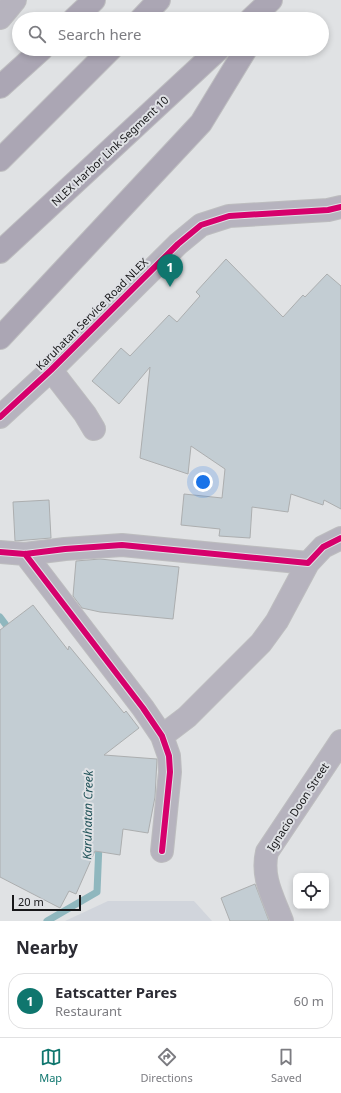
<!DOCTYPE html>
<style>
:root{--surface:#fff;--page:#f2f2f3;--text:#2b2b33;--muted:#7c7c81;--line:#e1e1e2;--accent:#0f766e}
body{margin:0;font-family:"Noto Sans",sans-serif;background:var(--page);color:var(--text)}
.controls{position:absolute;right:12px;bottom:12px;display:grid;overflow:hidden;border-radius:8px;box-shadow:0 2px 6px #0003}
.controls button{width:36px;height:36px;display:grid;place-items:center;padding:0;border:0;border-bottom:1px solid var(--line);background:var(--surface);color:var(--text);font:20px sans-serif}
.scale{position:absolute;left:12px;bottom:10px;width:69px;box-sizing:border-box;padding-left:4px;border:2px solid #171719;border-top:0;font-size:11px;line-height:14px;white-space:nowrap;color:#171719;-webkit-text-stroke:3px #dfe1e5;paint-order:stroke}
.you{position:absolute;left:203px;top:482px;width:14px;height:14px;margin:-10px;border:3px solid #fff;border-radius:50%;background:#1a73e8;box-shadow:0 0 0 6px #1a73e833}
.badge{display:grid;place-items:center;width:26px;height:26px;border-radius:50%;background:var(--accent);color:#fff;font-size:13px;font-weight:700}
.pin{position:absolute;translate:-50% -33px;filter:drop-shadow(0 1px 2px #0008)}
.pin::after{content:'';position:absolute;top:21px;width:14px;height:12px;background:inherit;clip-path:polygon(0 0,100% 0,50% 100%)}
.list{margin:0;padding:0;list-style:none}
h2{display:flex;justify-content:space-between;align-items:center;height:52px;margin:0;padding:0 16px;font-size:17px}
h2 small{font-size:13px;font-weight:400;color:var(--muted)}
.list li{display:grid;grid-template-columns:26px 1fr auto;gap:12px;align-items:center;box-sizing:border-box;height:56px;margin:0 8px 8px;padding:0 8px;border:1px solid var(--line);border-radius:16px}
.list b{display:block;font-size:15px;white-space:nowrap}
.list p{margin:0;font-size:13px;white-space:nowrap;color:var(--muted)}
.list em{font-size:13px;font-style:normal;color:var(--muted)}
.icon{flex:none;width:22px;height:22px;fill:none;stroke:currentColor;stroke-width:2;stroke-linecap:round;stroke-linejoin:round}
.map{position:relative;flex:none;width:341px;height:921px;overflow:hidden}
.search{position:absolute;background:var(--surface);box-shadow:0 2px 6px #0003;left:12px;right:12px;top:12px;height:44px;display:flex;align-items:center;gap:10px;box-sizing:border-box;padding:0 14px;border-radius:22px;color:var(--muted);font-size:15px}
.sheet{height:116px;background:var(--surface)}
nav{display:flex;justify-content:space-around;align-items:center;box-sizing:border-box;height:56px;border-top:1px solid var(--line);background:var(--surface);font-size:11px;color:var(--muted)}
nav a{display:grid;justify-items:center;gap:2px}
nav .on{color:var(--accent)}
.map>svg:first-child{display:block}
.built{fill:#d1d5dc}
.lines{fill:none;stroke-linecap:round;stroke-linejoin:round}
.stream{stroke:#8fb7be;stroke-width:7}
.building{fill:#c3cdd3;stroke:#acaeaf}
.minor-casing{stroke:#bdbdbf;stroke-width:24}
.highway-casing{stroke:#bdbdbf;stroke-width:24}
.minor{stroke:#b6b3be;stroke-width:22}
.highway{stroke:#aba6b4;stroke-width:22}
.cycleway-casing{stroke:#dfe1e5;stroke-width:8}
.cycleway{stroke:#d6006c;stroke-width:6}
.labels{text-anchor:middle;stroke-width:4;stroke-linejoin:round;paint-order:stroke}
.street-label{font-size:11px;fill:#171719;stroke:#dfe1e5}
.water-label{font-size:12px;font-style:italic;fill:#215359;stroke:#dfe1e5}
</style>
<div class="map">
<svg width="341" height="921" viewBox="0 0 341 921">
<rect width="100%" height="100%" fill="#e0e2e4"/>
<path class="built" d="M 108,901 L 194,901 L 212,921 L 65,921 Z"/>
<g class="lines">
<path class="stream" d="M 0,617 L 12,633
M 47,921 L 97,892 L 99,844"/>
</g>
<path class="building" d="M 226,259 L 283,317 L 303,295 L 305,297 L 327,274 L 341,286 L 341,509 L 324,500 L 323,505 L 291,494 L 288,512 L 252,507 L 250,538 L 219,536 L 220,529 L 181,525 L 184,494 L 222,498 L 225,469 L 191,446 L 188,474 L 140,458 L 150,367 L 119,404 L 92,381 L 121,348 L 130,356 L 169,315 L 177,322 L 200,296 L 196,292 Z
M 49,500 L 51,538 L 15,541 L 13,502 Z
M 100,559 L 179,567 L 173,619 L 100,612 L 82,608 L 73,596 L 76,561 Z
M 33,605 L 68,650 L 69,646 L 124,713 L 126,711 L 139,728 L 104,755 L 157,759 L 155,797 L 148,833 L 123,829 L 120,855 L 95,851 L 76,894 L 69,891 L 60,908 L 0,877 L 0,630 Z
M 255,884 L 269,921 L 230,921 L 221,898 Z"/>
<g class="lines">
<defs>
<path id="minor" d="M 0,18 L 15,0
M 51,370 L 85,414 L 94,429
M 0,417 L 51,370 L 178,244 L 201,225 L 229,216 L 328,210 L 341,207
M 0,552 L 25,554 L 65,549 L 122,545 L 308,563 L 323,547 L 341,538
M 25,554 L 143,708 L 162,736 L 169,756 L 170,772 L 162,851
M 162,736 L 187,717 L 261,643 L 277,621 L 308,563
M 282,921 C 273,897 261,877 267,852 L 341,741"/>
<path id="highway" d="M 74,19 L 94,0
M 141,19 L 159,0
M 251,19 L 271,0
M 0,87 L 42,49
M 0,160 L 111,49
M 0,252 L 219,49
M 0,338 L 201,123 L 246,49"/>
</defs>
<use href="#minor" class="minor-casing"/>
<use href="#highway" class="highway-casing"/>
<use href="#minor" class="minor"/>
<use href="#highway" class="highway"/>
<defs>
<path id="cycleway" d="M 0,417 L 51,370 L 178,244 L 201,225 L 229,216 L 328,210 L 341,207
M 0,552 L 25,554 L 65,549 L 122,545 L 308,563 L 323,547 L 341,538
M 25,554 L 143,708 L 162,736 L 169,756 L 170,772 L 162,851"/>
</defs>
<use href="#cycleway" class="cycleway-casing"/>
<use href="#cycleway" class="cycleway"/>
</g>
<g class="labels">
<g class="street-label">
<text transform="translate(110 151) rotate(-43)" y="4">NLEX Harbor Link Segment 10</text>
<text transform="translate(92 314) rotate(-45)" y="4">Karuhatan Service Road NLEX</text>
<text transform="translate(298 807) rotate(-57)" y="4">Ignacio Doon Street</text>
</g>
<g class="water-label">
<text transform="translate(88 815) rotate(-89)" y="4">Karuhatan Creek</text>
</g>
</g>
</svg>
<div class="controls">
<button><svg class="icon" aria-label="locate" viewBox="0 0 24 24"><circle cx="12" cy="12" r="6"/><path d="M12 2v4M12 18v4M2 12h4M18 12h4"/></svg></button>
</div>
<div class="scale">20 m</div>
<div class="you"></div>
<div class="pin badge" style="left:170px;top:287px">1</div>
<div class="search"><svg class="icon" aria-label="search" viewBox="0 0 24 24"><circle cx="10" cy="10" r="6"/><path d="M15 15l6 6"/></svg>Search here</div>
</div>
<section class="sheet">
<h2>Nearby<small></small></h2>
<ul class="list">
<li><span class="badge">1</span><div><b>Eatscatter Pares</b><p>Restaurant</p></div><em>60 m</em></li>
</ul>
</section>
<nav>
<a class="on"><svg class="icon" aria-label="map" viewBox="0 0 24 24"><path d="M3 6l6-2 6 2 6-2v14l-6 2-6-2-6 2zM9 4v14M15 6v14"/></svg>Map</a>
<a><svg class="icon" aria-label="directions" viewBox="0 0 24 24"><path d="M12 3l9 9-9 9-9-9zM9 14v-3h6M13 9l2 2-2 2"/></svg>Directions</a>
<a><svg class="icon" aria-label="saved" viewBox="0 0 24 24"><path d="M7 4h10v16l-5-4-5 4z"/></svg>Saved</a>
</nav>
